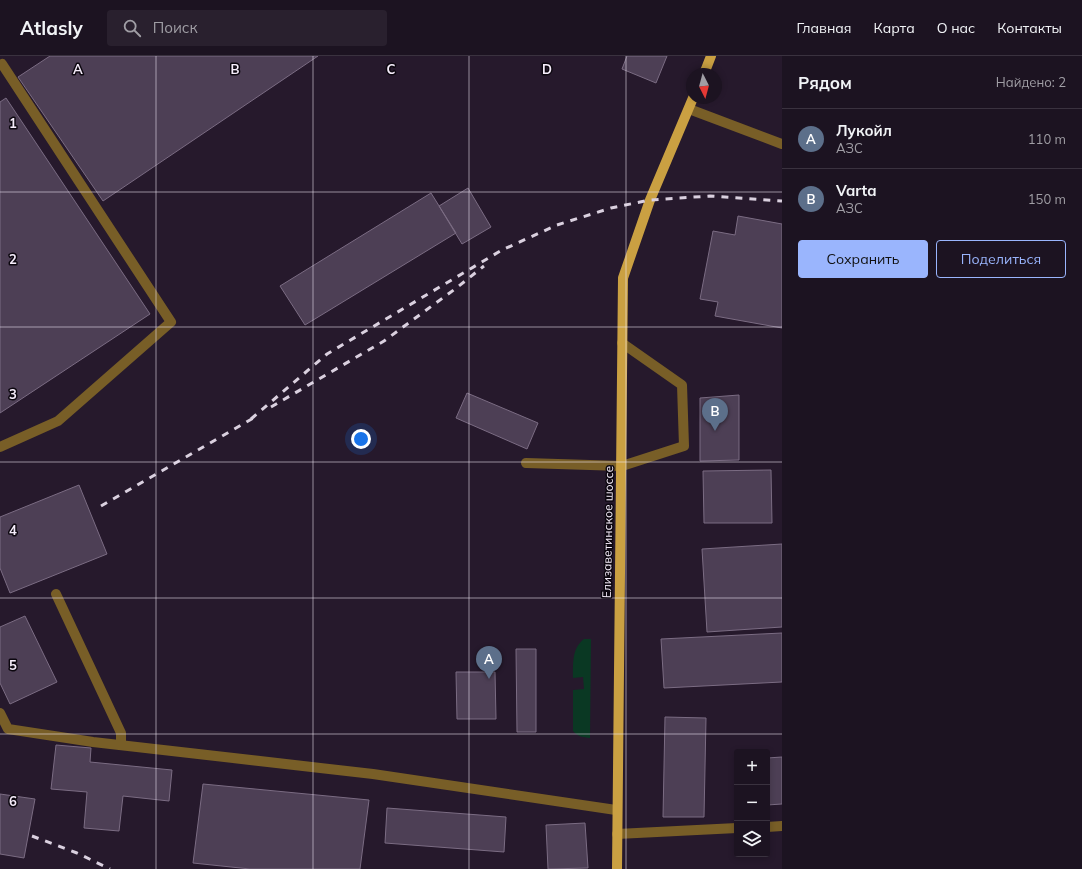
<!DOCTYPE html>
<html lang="ru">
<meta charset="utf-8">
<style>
:root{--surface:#1c1321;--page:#29202e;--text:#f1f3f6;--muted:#a09ea5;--line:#3a323f;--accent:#9ab5fd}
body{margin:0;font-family:Mulish,sans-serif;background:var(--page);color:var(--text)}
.controls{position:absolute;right:12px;bottom:12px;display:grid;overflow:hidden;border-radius:4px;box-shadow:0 2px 6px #0003}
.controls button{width:36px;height:36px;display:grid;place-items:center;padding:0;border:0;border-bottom:1px solid var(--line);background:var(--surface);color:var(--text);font:20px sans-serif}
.compass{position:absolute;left:686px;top:12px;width:36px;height:36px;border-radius:50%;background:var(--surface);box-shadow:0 2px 6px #0003;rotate:174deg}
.you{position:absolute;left:361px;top:383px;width:14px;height:14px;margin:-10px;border:3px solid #fff;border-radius:50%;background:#1a73e8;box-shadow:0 0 0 6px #1a73e833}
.badge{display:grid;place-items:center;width:26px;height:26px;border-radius:50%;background:var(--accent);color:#fff;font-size:13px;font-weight:700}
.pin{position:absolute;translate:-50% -33px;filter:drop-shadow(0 1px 2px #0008)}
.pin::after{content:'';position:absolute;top:21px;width:14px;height:12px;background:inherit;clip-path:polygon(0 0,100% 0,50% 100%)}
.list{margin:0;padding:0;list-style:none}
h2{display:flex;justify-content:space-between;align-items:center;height:52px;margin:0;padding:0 16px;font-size:17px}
h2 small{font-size:13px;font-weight:400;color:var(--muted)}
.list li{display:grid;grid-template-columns:26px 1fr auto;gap:12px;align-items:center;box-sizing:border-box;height:60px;padding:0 16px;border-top:1px solid var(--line)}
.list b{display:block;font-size:15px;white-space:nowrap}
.list p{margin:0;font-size:13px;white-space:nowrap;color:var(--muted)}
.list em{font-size:13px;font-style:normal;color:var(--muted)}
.actions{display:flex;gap:8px;padding:12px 16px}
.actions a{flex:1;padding:9px 0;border:1px solid var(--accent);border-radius:4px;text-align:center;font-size:14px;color:var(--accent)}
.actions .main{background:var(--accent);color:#111}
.icon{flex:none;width:22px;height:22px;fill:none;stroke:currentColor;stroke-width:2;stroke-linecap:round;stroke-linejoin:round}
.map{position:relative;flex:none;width:782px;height:813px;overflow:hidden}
header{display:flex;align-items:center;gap:24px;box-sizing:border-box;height:56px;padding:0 20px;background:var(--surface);border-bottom:1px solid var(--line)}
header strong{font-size:19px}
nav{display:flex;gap:22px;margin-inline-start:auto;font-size:14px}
.search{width:280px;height:36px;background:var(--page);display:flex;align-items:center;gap:10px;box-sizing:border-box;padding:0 14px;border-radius:4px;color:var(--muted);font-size:15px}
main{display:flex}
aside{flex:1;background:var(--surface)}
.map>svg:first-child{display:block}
.green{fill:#0a3823}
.building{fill:#4d3f55;stroke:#7b6c83}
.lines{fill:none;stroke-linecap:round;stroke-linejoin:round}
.minor{stroke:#785e27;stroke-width:10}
.major{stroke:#caa042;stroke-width:10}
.rail{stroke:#dad0df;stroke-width:3;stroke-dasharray:7 7;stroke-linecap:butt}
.grid{fill:none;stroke:#f6edfb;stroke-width:1;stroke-opacity:0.55}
.labels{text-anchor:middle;stroke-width:3;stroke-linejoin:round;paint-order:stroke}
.street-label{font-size:12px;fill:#f6edfb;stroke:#0c070f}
.grid-label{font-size:13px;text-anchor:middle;font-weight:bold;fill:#f6edfb;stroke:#0c070f;stroke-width:3;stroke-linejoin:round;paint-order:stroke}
</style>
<header>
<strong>Atlasly</strong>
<div class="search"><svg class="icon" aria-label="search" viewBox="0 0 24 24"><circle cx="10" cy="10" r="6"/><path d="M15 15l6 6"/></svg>Поиск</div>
<nav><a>Главная</a><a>Карта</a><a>О нас</a><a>Контакты</a></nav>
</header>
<main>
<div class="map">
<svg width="782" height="813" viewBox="0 0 782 813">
<rect width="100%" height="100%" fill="#26192c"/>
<path class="green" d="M 584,583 L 591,583 L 590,682 C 583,681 578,681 573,675 L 573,634 L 584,633 L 583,621 L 573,622 C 573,607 572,592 584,583 Z"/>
<path class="building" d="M 50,0 L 318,0 L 103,145 L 18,21 Z
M 627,0 L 667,0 L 656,27 L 622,13 Z
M 6,42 L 150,258 L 0,357 L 0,46 Z
M 468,132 L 491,171 L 462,188 L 439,150 Z
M 431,137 L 456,177 L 305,269 L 280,230 Z
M 738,160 L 782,168 L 782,272 L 715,260 L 718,246 L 700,243 L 713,175 L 735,179 Z
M 467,337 L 538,367 L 527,393 L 456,362 Z
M 739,339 L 739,404 L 700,405 L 700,342 Z
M 771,414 L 772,467 L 704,467 L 703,415 Z
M 79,429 L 107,498 L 10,537 L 0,512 L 0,461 Z
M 782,488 L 782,571 L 707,576 L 702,493 Z
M 25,560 L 57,626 L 10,648 L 0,627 L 0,571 Z
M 782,577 L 782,626 L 664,632 L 661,583 Z
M 516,593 L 536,593 L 536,676 L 517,676 Z
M 456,616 L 495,616 L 496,663 L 457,663 Z
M 665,661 L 706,662 L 704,761 L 663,761 Z
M 56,689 L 91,692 L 90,706 L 172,714 L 169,745 L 123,740 L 119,775 L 84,772 L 87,736 L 51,733 Z
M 782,701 L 782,748 L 767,749 L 767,702 Z
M 203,728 L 369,744 L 360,813 L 250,813 L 193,807 Z
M 0,738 L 35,743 L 24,802 L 0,798 Z
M 387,752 L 506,761 L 504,796 L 385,787 Z
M 585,767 L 588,812 L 548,813 L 546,769 Z"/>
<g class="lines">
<path class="minor" d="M 0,9 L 2,8 L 171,266 L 58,365 L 0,391
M 689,53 L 782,88
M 526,407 L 622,410 L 684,390 L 682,329 L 622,287
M 56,538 L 121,677 L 121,689
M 0,657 L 8,673 L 93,686 L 373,718 L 616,754
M 767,771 L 782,770
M 617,778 L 737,772"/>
<path class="major" d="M 704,18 L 711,0
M 617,813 L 623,222 L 650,144 L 693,42"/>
<path class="rail" d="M 271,351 L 384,285 L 455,233 L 484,210
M 251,363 L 327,298 L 502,194 L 557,169 L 611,152 L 650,144 L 710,140 L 782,145
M 101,450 L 255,361
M 32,780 L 77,797 L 110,813"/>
</g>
<path class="grid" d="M 156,0 L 156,813M 313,0 L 313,813M 469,0 L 469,813M 626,0 L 626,813M 0,136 L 782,136M 0,271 L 782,271M 0,406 L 782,406M 0,542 L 782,542M 0,678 L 782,678"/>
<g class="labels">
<g class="street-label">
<text transform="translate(608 476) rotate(-89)" y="4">Елизаветинское шоссе</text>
</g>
</g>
<g class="grid-label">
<text x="78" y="18">A</text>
<text x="235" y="18">B</text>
<text x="391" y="18">C</text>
<text x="547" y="18">D</text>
<text x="13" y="72">1</text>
<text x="13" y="208">2</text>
<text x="13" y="343">3</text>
<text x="13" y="479">4</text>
<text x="13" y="614">5</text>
<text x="13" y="750">6</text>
</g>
</svg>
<div class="controls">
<button>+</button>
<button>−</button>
<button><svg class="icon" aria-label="layers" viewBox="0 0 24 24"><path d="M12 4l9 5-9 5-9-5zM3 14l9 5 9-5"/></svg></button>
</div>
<svg class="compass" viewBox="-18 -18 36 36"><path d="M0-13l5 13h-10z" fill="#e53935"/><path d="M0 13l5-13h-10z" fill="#a09ea5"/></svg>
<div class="you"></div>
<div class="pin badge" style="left:489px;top:623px;background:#5c6f8a">A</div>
<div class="pin badge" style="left:715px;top:375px;background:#5c6f8a">B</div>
</div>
<aside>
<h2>Рядом<small>Найдено: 2</small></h2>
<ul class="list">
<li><span class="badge" style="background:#5c6f8a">A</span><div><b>Лукойл</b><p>АЗС</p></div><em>110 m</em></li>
<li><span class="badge" style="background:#5c6f8a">B</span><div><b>Varta</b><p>АЗС</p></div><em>150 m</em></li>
</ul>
<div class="actions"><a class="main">Сохранить</a><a>Поделиться</a></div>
</aside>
</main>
